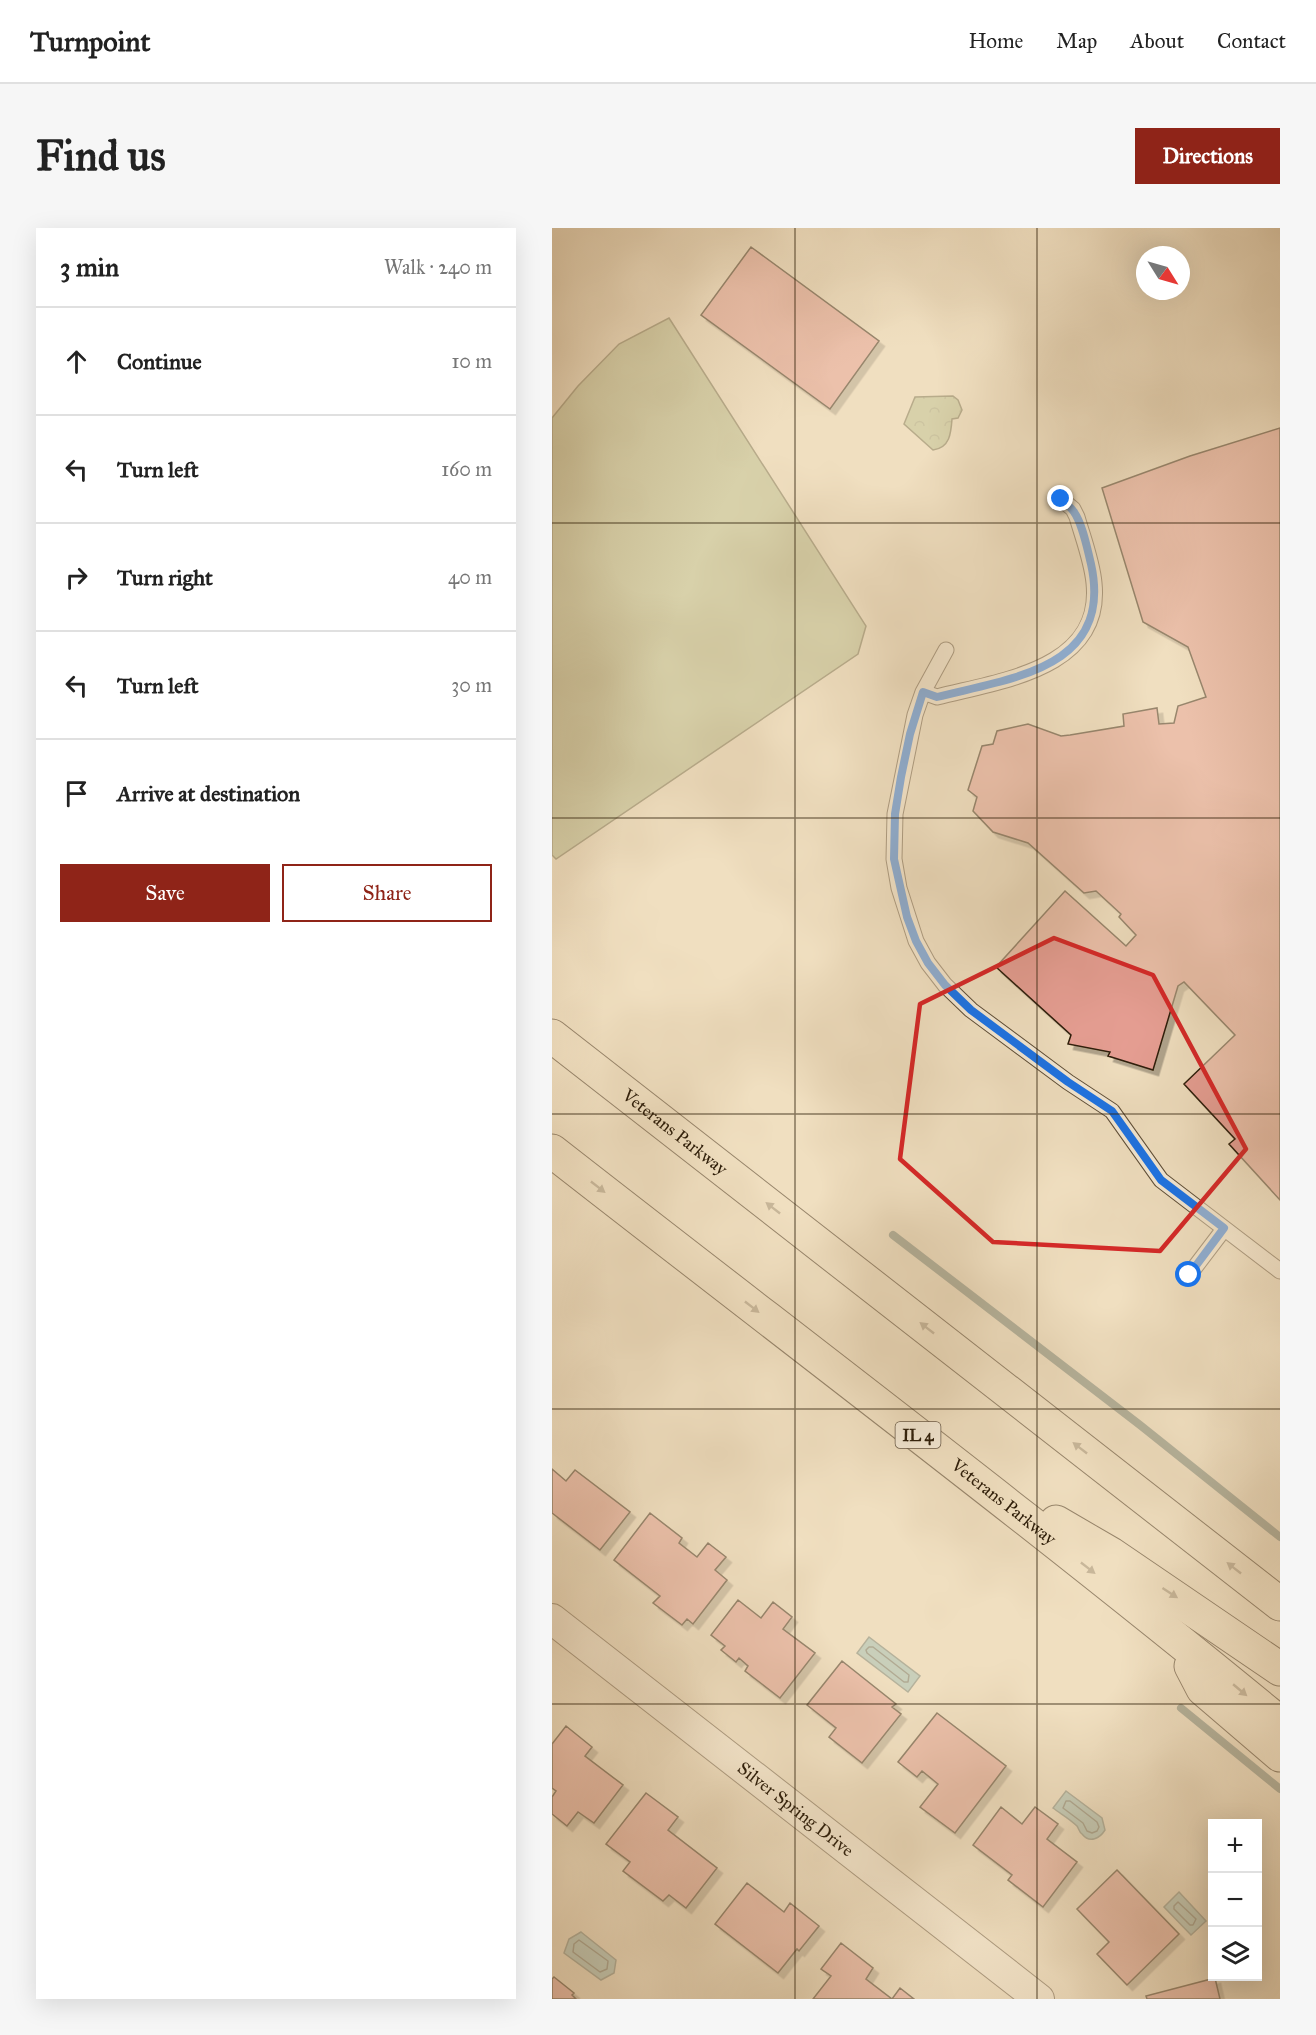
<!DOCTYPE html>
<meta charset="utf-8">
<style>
:root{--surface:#fff;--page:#f6f6f6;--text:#222;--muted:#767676;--line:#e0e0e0;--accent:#8f2418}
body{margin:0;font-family:"IM FELL Great Primer",serif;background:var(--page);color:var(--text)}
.controls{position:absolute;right:18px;bottom:18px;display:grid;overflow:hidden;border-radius:0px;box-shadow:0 6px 24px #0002}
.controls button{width:54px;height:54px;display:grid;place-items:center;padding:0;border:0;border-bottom:2px solid var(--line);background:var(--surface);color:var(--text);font:30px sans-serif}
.compass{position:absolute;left:584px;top:18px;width:54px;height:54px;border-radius:50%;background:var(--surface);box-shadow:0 6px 24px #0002;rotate:127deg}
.stop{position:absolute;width:18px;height:18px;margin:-14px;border:4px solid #1a73e8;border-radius:50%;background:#fff}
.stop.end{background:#1a73e8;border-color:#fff;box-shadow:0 2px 6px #0008}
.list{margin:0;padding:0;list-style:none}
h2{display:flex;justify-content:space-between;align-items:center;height:78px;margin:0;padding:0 24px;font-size:26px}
h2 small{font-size:20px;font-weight:400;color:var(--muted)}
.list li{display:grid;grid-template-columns:39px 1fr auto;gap:18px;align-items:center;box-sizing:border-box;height:108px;padding:0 24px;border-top:2px solid var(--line)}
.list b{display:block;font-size:22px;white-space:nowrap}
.list em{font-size:20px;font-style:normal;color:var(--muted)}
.actions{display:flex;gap:12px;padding:18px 24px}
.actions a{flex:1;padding:14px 0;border:2px solid var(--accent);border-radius:0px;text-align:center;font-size:21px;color:var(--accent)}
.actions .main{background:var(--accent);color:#fff}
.icon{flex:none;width:33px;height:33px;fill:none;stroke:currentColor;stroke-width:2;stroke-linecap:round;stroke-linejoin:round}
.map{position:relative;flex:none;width:728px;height:1771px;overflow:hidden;border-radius:0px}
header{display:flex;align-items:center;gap:36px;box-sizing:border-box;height:84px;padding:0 30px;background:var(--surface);border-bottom:2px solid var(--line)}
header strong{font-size:28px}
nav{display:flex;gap:33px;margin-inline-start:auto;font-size:21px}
.intro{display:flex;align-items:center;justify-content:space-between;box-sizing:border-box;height:144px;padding:0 36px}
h1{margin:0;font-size:42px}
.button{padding:15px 27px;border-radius:0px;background:var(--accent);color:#fff;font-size:21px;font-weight:700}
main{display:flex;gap:36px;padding:0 36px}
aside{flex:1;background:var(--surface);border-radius:0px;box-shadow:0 6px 24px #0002}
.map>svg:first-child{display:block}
.grass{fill:#bbc191;stroke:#746f4d;stroke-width:1.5}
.forest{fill:url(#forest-crowns);stroke:#746f4d;stroke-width:1.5}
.water{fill:#9abcb4;stroke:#6e7c70;stroke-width:1.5}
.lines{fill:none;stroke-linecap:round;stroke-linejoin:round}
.shore{stroke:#646c5e;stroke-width:1.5}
.stream{stroke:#6e7c70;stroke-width:8}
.building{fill:#e69e93;stroke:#2d1d09;stroke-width:1.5;filter:url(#shadow)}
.lane-casing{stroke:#5e4e37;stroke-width:17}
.street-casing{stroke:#5e4e37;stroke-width:32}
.highway-casing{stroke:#2d1d09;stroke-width:35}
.lane{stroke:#f5ead6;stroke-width:15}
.street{stroke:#f5ead6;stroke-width:30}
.highway{stroke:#f0dfc0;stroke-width:33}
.oneway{fill:#98886e}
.route{stroke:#1a73e8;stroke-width:8}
.marked{fill:none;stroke:#d62828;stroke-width:4.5;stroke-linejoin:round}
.grid{fill:none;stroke:#2d1d09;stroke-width:1.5;stroke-opacity:0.55}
.labels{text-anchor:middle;stroke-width:4.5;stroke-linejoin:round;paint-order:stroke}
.shield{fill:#f5ead6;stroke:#695a46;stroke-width:1.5}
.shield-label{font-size:16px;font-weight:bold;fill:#2d1d09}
.street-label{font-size:18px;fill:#2d1d09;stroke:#f5ead6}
</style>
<header>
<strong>Turnpoint</strong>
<nav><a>Home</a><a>Map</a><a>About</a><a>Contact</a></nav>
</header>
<div class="intro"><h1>Find us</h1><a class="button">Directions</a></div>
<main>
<aside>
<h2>3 min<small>Walk · 240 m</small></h2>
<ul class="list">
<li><svg class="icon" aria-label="ahead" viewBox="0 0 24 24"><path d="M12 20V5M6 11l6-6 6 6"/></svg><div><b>Continue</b></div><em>10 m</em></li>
<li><svg class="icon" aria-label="left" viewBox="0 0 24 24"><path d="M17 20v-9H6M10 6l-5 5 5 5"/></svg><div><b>Turn left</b></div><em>160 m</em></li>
<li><svg class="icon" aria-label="right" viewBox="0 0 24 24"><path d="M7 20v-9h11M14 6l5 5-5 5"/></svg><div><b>Turn right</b></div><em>40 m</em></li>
<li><svg class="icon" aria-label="left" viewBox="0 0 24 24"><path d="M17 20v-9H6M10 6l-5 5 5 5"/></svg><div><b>Turn left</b></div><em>30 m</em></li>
<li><svg class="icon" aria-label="arrive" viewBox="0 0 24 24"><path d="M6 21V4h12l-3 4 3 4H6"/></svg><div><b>Arrive at destination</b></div></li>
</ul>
<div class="actions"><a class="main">Save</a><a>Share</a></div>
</aside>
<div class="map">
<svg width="728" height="1771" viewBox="0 0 728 1771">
<defs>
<pattern id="forest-crowns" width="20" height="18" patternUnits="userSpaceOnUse" patternTransform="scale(1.5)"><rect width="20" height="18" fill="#bbc191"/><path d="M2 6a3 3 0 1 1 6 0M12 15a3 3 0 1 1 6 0" fill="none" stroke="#a1a57c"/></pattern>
<filter id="shadow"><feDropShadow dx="5.5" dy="5.5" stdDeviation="0" flood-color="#0004"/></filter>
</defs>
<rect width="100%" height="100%" fill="#f0dfc0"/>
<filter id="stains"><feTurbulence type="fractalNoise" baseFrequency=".00333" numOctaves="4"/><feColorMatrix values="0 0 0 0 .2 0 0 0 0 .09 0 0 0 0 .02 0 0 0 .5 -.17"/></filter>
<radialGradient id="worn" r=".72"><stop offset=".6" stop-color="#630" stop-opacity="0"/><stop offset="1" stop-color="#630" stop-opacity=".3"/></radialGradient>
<path class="grass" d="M 117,90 L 314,398 L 306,426 L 4,631 L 0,627 L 0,190 L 26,158 L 67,116 Z"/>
<path class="forest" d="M 401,168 L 406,172 L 410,182 L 406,190 L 400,191 C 399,205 398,220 381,222 L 352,196 L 363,169 Z"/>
<path class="water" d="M 317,1409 L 368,1448 L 356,1464 L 305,1425 Z
M 514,1563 L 550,1590 L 553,1602 C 548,1610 538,1616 530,1606 C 527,1604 527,1601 525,1598 C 518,1591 509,1586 501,1580 Z
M 627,1664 L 654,1693 L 639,1707 L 612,1679 Z
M 29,1704 L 64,1732 L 62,1745 L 49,1752 L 12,1725 L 17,1711 Z"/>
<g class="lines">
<path class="shore" d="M 317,1419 L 321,1419 L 357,1447 L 356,1454 L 352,1454 L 315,1425 L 314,1422 Z
M 514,1573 L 518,1573 L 545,1594 L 547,1599 L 545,1603 L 540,1605 L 535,1603 L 531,1595 L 511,1580 Z
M 626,1674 L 644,1691 L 641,1697 L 638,1697 L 622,1681 L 622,1678 Z
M 27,1712 L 56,1733 L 55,1741 L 48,1744 L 21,1724 L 22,1716 Z"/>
<path class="stream" d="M 341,1007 L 588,1197 L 728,1309
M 629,1480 L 728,1561"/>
</g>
<path class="building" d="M 199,19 L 327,113 L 278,181 L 149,87 Z
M 728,200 L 728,972 L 677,916 L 683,911 L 632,856 L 683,807 L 632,754 L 626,758 L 601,842 L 556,828 L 558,824 L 516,816 L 519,807 L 444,739 L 513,663 L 574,718 L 584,707 L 567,689 L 569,686 L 544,663 L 532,665 L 476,615 L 441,604 L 421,583 L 425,569 L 416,562 L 430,518 L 441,516 L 445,503 L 476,496 L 509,508 L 518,507 L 572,498 L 571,486 L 605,480 L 607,496 L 622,495 L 626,478 L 654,469 L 636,419 L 591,394 L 550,260 L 638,228 Z
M 0,1241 L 14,1253 L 23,1242 L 78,1284 L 48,1322 L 0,1285 Z
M 98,1285 L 130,1310 L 127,1315 L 145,1329 L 156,1315 L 174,1329 L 163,1342 L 175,1352 L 141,1396 L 135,1391 L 130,1397 L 101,1375 L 108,1368 L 62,1332 Z
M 186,1372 L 209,1390 L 221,1374 L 240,1389 L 231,1401 L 263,1425 L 228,1470 L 193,1443 L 196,1438 L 187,1430 L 184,1434 L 169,1422 L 173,1418 L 159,1407 Z
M 290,1433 L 344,1476 L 340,1479 L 349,1486 L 310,1535 L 277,1509 L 284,1500 L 255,1477 Z
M 385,1485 L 454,1538 L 403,1605 L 368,1579 L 386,1556 L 370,1543 L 365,1549 L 346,1534 Z
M 14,1498 L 40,1519 L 33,1528 L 71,1557 L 42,1595 L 26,1584 L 15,1598 L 0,1586 L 0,1569 L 4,1563 L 0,1560 L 0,1516 Z
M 94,1565 L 126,1589 L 116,1602 L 165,1640 L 134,1680 L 117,1667 L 111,1673 L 71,1643 L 78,1634 L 54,1616 Z
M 449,1579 L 470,1596 L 483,1579 L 506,1596 L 495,1611 L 525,1634 L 491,1679 L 456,1652 L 460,1647 L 421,1617 Z
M 565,1642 L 627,1706 L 575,1757 L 545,1726 L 557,1714 L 525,1681 Z
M 195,1655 L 232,1684 L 238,1675 L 267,1698 L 247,1723 L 245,1721 L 226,1745 L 163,1696 Z
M 289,1715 L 321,1740 L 314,1751 L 340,1771 L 261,1771 L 279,1748 L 269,1741 Z
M 2,1749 L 22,1765 L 20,1767 L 24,1771 L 0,1771 L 0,1751 Z
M 663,1750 L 668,1771 L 595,1771 L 594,1768 Z
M 348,1760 L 362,1771 L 340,1771 Z"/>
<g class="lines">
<defs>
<path id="lane" d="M 394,422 L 371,464 L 363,487 L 343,586 L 342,631 L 347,660 L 364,713 L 376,735 L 393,757 L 419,782 L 516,854 L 560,883 L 609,952 L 728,1043
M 371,464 L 385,469 C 446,453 551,442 542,355 C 540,333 531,310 525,289 L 521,281 L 509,271
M 637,1047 L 672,1001"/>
<g id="street">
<path id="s1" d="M 0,1391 L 487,1771"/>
</g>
<g id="highway">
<path id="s2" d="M 0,808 L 728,1376"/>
<path id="s3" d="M 0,923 C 243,1113 490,1299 728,1495"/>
<path d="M 504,1294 L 559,1326 L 728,1441"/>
<path d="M 639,1438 L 651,1461 L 728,1527"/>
</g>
</defs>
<use href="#lane" class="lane-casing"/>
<use href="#street" class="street-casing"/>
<use href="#highway" class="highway-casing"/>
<use href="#lane" class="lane"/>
<use href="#street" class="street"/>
<use href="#highway" class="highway"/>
</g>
<defs><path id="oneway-solid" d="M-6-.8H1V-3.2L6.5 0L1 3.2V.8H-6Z" transform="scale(1.5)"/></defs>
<g class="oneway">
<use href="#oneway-solid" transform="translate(46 959) rotate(38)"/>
<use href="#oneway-solid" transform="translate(221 980) rotate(-142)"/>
<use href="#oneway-solid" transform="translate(200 1079) rotate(38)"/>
<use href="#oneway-solid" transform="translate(375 1100) rotate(-142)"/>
<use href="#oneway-solid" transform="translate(528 1220) rotate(-142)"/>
<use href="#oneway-solid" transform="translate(536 1340) rotate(38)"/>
<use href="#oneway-solid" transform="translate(682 1340) rotate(-142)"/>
<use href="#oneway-solid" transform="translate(618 1365) rotate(33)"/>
<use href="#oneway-solid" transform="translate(688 1462) rotate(40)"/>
</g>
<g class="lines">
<path class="route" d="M 509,271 C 513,275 519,279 522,284 C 531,297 535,320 539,336 C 562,441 459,450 385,469 L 371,464 L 358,506 L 349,549 L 343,586 L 342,631 L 355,689 L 364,713 L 376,735 L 393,757 L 419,782 L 516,854 L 560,883 L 609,952 L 672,1000 L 637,1047"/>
</g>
<path d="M0 0H728V1771H0ZM 502,710 L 601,747 L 694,921 L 608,1023 L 441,1014 L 348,931 L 368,776 Z" fill="#f0dfc0" fill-opacity=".55" fill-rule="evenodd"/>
<path class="marked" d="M 502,710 L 601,747 L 694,921 L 608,1023 L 441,1014 L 348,931 L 368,776 Z"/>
<path class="grid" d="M 243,0 L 243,1771M 485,0 L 485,1771M 0,295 L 728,295M 0,590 L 728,590M 0,886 L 728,886M 0,1181 L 728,1181M 0,1476 L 728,1476"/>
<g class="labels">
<rect class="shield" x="343.5" y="1194" width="45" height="26" rx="4.5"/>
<g class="shield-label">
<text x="366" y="1213">IL 4</text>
</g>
<g class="street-label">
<text dy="6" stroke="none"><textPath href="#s2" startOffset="156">Veterans Parkway</textPath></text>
<text dy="6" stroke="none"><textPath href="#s3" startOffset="572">Veterans Parkway</textPath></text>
<text dy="6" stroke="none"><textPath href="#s1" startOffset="309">Silver Spring Drive</textPath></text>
</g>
</g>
<rect width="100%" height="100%" filter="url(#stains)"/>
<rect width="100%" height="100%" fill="url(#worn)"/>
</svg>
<div class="controls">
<button>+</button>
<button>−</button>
<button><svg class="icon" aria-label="layers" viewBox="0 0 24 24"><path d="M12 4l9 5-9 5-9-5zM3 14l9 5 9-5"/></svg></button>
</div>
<svg class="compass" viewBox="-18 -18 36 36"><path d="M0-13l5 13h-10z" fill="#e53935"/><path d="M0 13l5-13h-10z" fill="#767676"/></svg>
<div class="stop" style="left:637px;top:1047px"></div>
<div class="stop end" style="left:509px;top:271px"></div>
</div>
</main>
